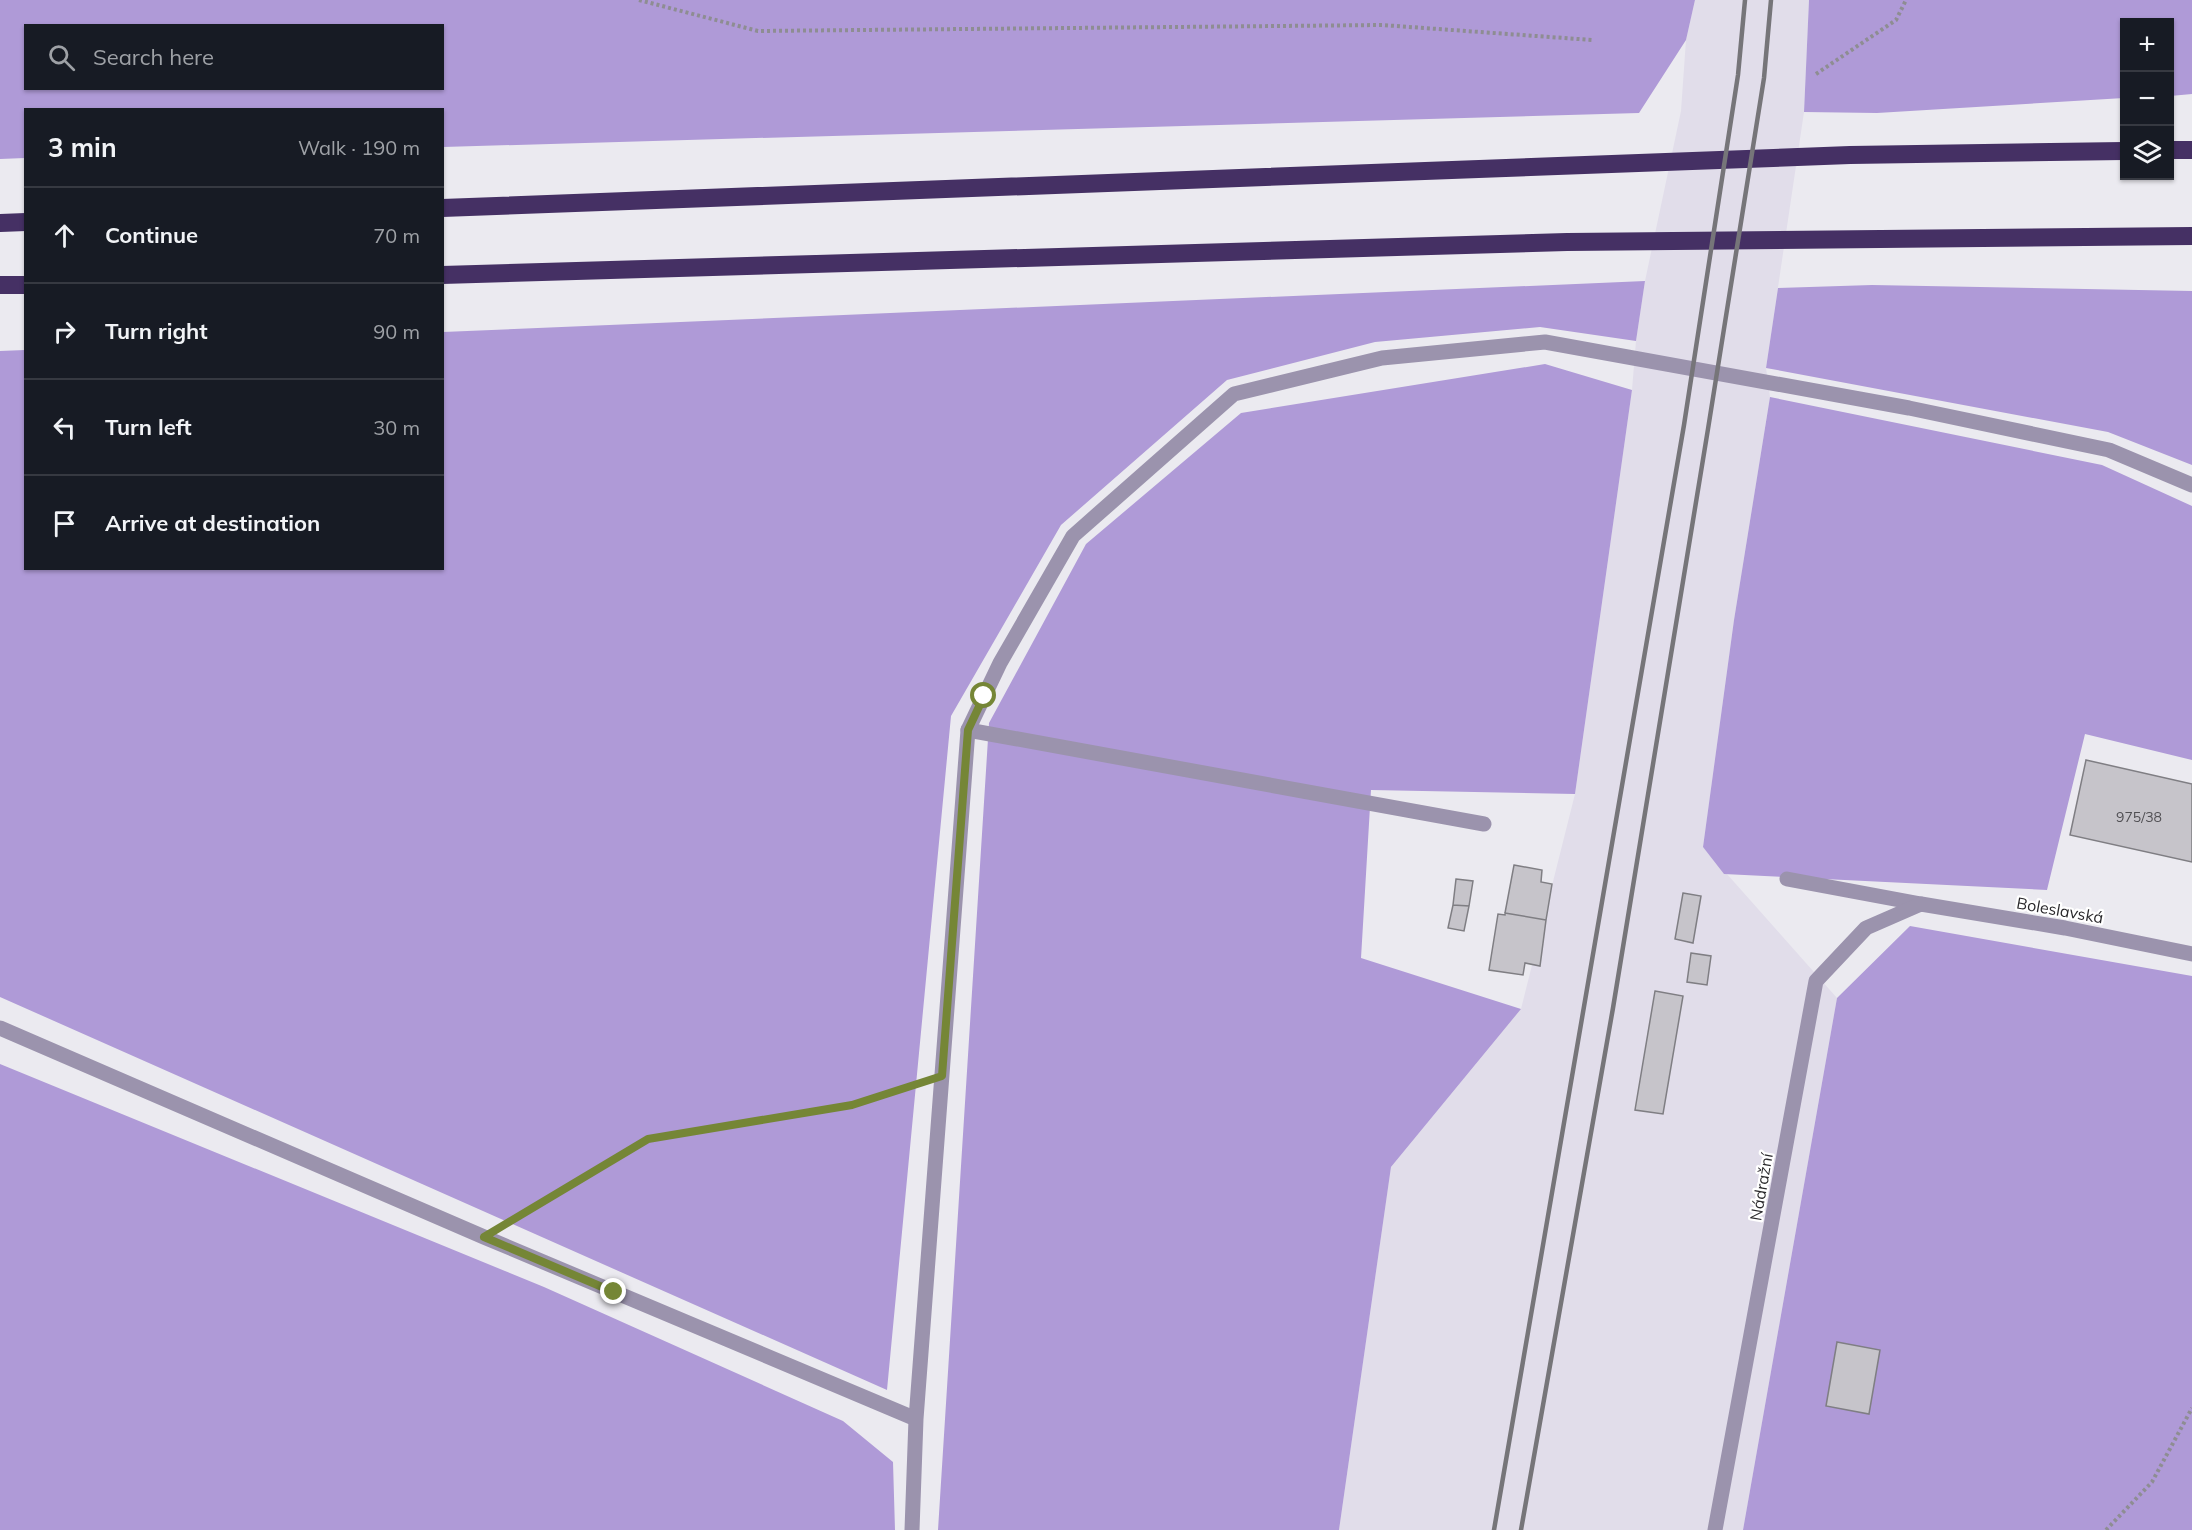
<!DOCTYPE html>
<meta charset="utf-8">
<style>
:root{--surface:#171b24;--page:#242831;--text:#f1f3f6;--muted:#9ea1a6;--line:#363941}
body{margin:0;font-family:Mulish,sans-serif;background:var(--page);color:var(--text)}
.controls{position:absolute;right:18px;top:18px;display:grid;overflow:hidden;border-radius:0px;box-shadow:0 2px 4px #0004}
.controls button{width:54px;height:54px;display:grid;place-items:center;padding:0;border:0;border-bottom:2px solid var(--line);background:var(--surface);color:var(--text);font:30px sans-serif}
.stop{position:absolute;width:18px;height:18px;margin:-14px;border:4px solid #758636;border-radius:50%;background:#fff}
.stop.end{background:#758636;border-color:#fff;box-shadow:0 2px 6px #0008}
.list{margin:0;padding:0;list-style:none}
h2{display:flex;justify-content:space-between;align-items:center;height:78px;margin:0;padding:0 24px;font-size:26px}
h2 small{font-size:20px;font-weight:400;color:var(--muted)}
.list li{display:grid;grid-template-columns:39px 1fr auto;gap:18px;align-items:center;box-sizing:border-box;height:96px;padding:0 24px;border-top:2px solid var(--line)}
.list b{display:block;font-size:22px;white-space:nowrap}
.list em{font-size:20px;font-style:normal;color:var(--muted)}
.icon{flex:none;width:33px;height:33px;fill:none;stroke:currentColor;stroke-width:2;stroke-linecap:round;stroke-linejoin:round}
.map{position:relative;flex:none;width:2192px;height:1530px;overflow:hidden}
.search{position:absolute;background:var(--surface);box-shadow:0 2px 4px #0004;left:24px;top:24px;width:420px;height:66px;display:flex;align-items:center;gap:15px;box-sizing:border-box;padding:0 21px;border-radius:0px;color:var(--muted);font-size:22px}
.panel{position:absolute;background:var(--surface);box-shadow:0 2px 4px #0004;left:24px;top:108px;width:420px;height:462px;border-radius:0px}
.map>svg:first-child{display:block}
.built{fill:#e1ddea}
.forest{fill:#af9ad7;fill-rule:evenodd}
.building{fill:#c6c4ca;stroke:#7f7e83;stroke-width:1.5}
.lines{fill:none;stroke-linecap:round;stroke-linejoin:round}
.path{stroke:#8e8d92;stroke-width:4;stroke-dasharray:3 3;stroke-linecap:butt}
.service{stroke:#9b93ad;stroke-width:15}
.minor{stroke:#9b93ad;stroke-width:15}
.motorway{stroke:#453064;stroke-width:18}
.rail{stroke:#767579;stroke-width:4.5}
.route{stroke:#758636;stroke-width:8}
.labels{text-anchor:middle;stroke-width:4.5;stroke-linejoin:round;paint-order:stroke}
.number-label{font-size:14px;fill:#504f53}
.street-label{font-size:16px;fill:#29282b;stroke:#fff}
</style>
<div class="map">
<svg width="2192" height="1530" viewBox="0 0 2192 1530">
<rect width="100%" height="100%" fill="#ebeaf0"/>
<path class="built" d="M 1695,0 L 1809,0 L 1804,112 L 1766,368 L 1770,397 L 1734,620 L 1703,847 L 1837,998 L 1743,1530 L 1339,1530 L 1391,1167 L 1521,1009 L 1575,794 L 1632,390 L 1636,341 L 1645,281 L 1681,111 L 1686,40 Z"/>
<path class="forest" d="M 0,0 L 1695,0 L 1686,40 L 1639,113 L 443,147 L 442,110 L 26,110 L 25,158 L 0,159 ZM 26,26 L 442,26 L 442,88 L 26,88 Z
M 1809,0 L 2192,0 L 2192,94 L 2170,96 L 2170,22 L 2124,22 L 2124,98 L 1877,113 L 1804,112 Z
M 1645,281 L 1636,341 L 1540,327 L 1375,342 L 1227,380 L 1061,525 L 951,716 L 887,1390 L 0,997 L 0,351 L 25,350 L 26,568 L 442,568 L 443,332 Z
M 1872,285 L 2192,291 L 2192,465 L 2108,432 L 1766,368 L 1778,288 Z
M 1545,364 L 1632,390 L 1575,794 L 1371,790 L 1361,958 L 1521,1009 L 1391,1167 L 1339,1530 L 938,1530 L 989,723 L 1086,544 L 1241,413 Z
M 1770,397 L 2102,465 L 2192,506 L 2192,760 L 2085,734 L 2047,890 L 1724,874 L 1703,847 L 1734,620 Z
M 1910,926 L 2192,976 L 2192,1530 L 1743,1530 L 1837,998 Z
M 0,1064 L 544,1287 L 843,1421 L 893,1462 L 895,1530 L 0,1530 Z"/>
<path class="building" d="M 2086,760 L 2192,784 L 2192,862 L 2070,835 Z
M 1514,865 L 1542,870 L 1541,882 L 1552,884 L 1546,920 L 1505,913 Z
M 1456,879 L 1473,881 L 1469,906 L 1453,905 Z
M 1683,893 L 1701,896 L 1693,943 L 1675,939 Z
M 1453,905 L 1469,906 L 1464,931 L 1448,928 Z
M 1505,913 L 1546,920 L 1540,966 L 1525,963 L 1523,975 L 1489,970 L 1498,914 L 1505,915 Z
M 1691,953 L 1711,956 L 1707,985 L 1687,982 Z
M 1655,991 L 1683,996 L 1663,1114 L 1635,1110 Z
M 1837,1342 L 1880,1350 L 1869,1414 L 1826,1406 Z"/>
<g class="lines">
<path class="path" d="M 639,0 L 758,31 L 1382,25 L 1592,40
M 1816,74 L 1896,20 L 1906,0
M 513,1220 L 648,1139 L 852,1105 L 916,1085
M 2106,1530 L 2152,1482 L 2192,1408"/>
<path class="service" d="M 968,730 L 1484,824
M 1787,879 L 1921,904"/>
<path class="minor" d="M 0,1028 L 484,1237 L 916,1419
M 912,1530 L 916,1419 L 968,730 L 1000,663 L 1073,536 L 1234,394 L 1382,358 L 1545,342 L 1909,408 L 2109,450 L 2192,485
M 1715,1530 L 1816,981 L 1866,928 L 1921,904 L 2065,928 L 2192,954"/>
<path class="motorway" d="M 2170,150 L 2192,150
M 442,208 L 1850,155 L 2124,151
M 0,223 L 26,222
M 442,275 L 1567,242 L 2192,236
M 0,285 L 26,285"/>
<path class="rail" d="M 1494,1530 L 1684,425 L 1738,75 L 1745,0
M 1521,1530 L 1613,1008 L 1708,429 L 1764,78 L 1771,0"/>
</g>
<g class="lines">
<path class="route" d="M 614,1292 L 484,1237 L 648,1139 L 852,1105 L 942,1076 L 968,730 L 984,696"/>
</g>
<g class="labels">
<g class="number-label">
<text x="2139" y="822">975/38</text>
</g>
<g class="street-label">
<text transform="translate(2060 910) rotate(10)" y="6">Boleslavská</text>
<text transform="translate(1761 1187) rotate(-80)" y="6">Nádražní</text>
</g>
</g>
</svg>
<div class="controls">
<button>+</button>
<button>−</button>
<button><svg class="icon" aria-label="layers" viewBox="0 0 24 24"><path d="M12 4l9 5-9 5-9-5zM3 14l9 5 9-5"/></svg></button>
</div>
<div class="stop" style="left:984px;top:696px"></div>
<div class="stop end" style="left:614px;top:1292px"></div>
<div class="search"><svg class="icon" aria-label="search" viewBox="0 0 24 24"><circle cx="10" cy="10" r="6"/><path d="M15 15l6 6"/></svg>Search here</div>
<section class="panel">
<h2>3 min<small>Walk · 190 m</small></h2>
<ul class="list">
<li><svg class="icon" aria-label="ahead" viewBox="0 0 24 24"><path d="M12 20V5M6 11l6-6 6 6"/></svg><div><b>Continue</b></div><em>70 m</em></li>
<li><svg class="icon" aria-label="right" viewBox="0 0 24 24"><path d="M7 20v-9h11M14 6l5 5-5 5"/></svg><div><b>Turn right</b></div><em>90 m</em></li>
<li><svg class="icon" aria-label="left" viewBox="0 0 24 24"><path d="M17 20v-9H6M10 6l-5 5 5 5"/></svg><div><b>Turn left</b></div><em>30 m</em></li>
<li><svg class="icon" aria-label="arrive" viewBox="0 0 24 24"><path d="M6 21V4h12l-3 4 3 4H6"/></svg><div><b>Arrive at destination</b></div></li>
</ul>
</section>
</div>
